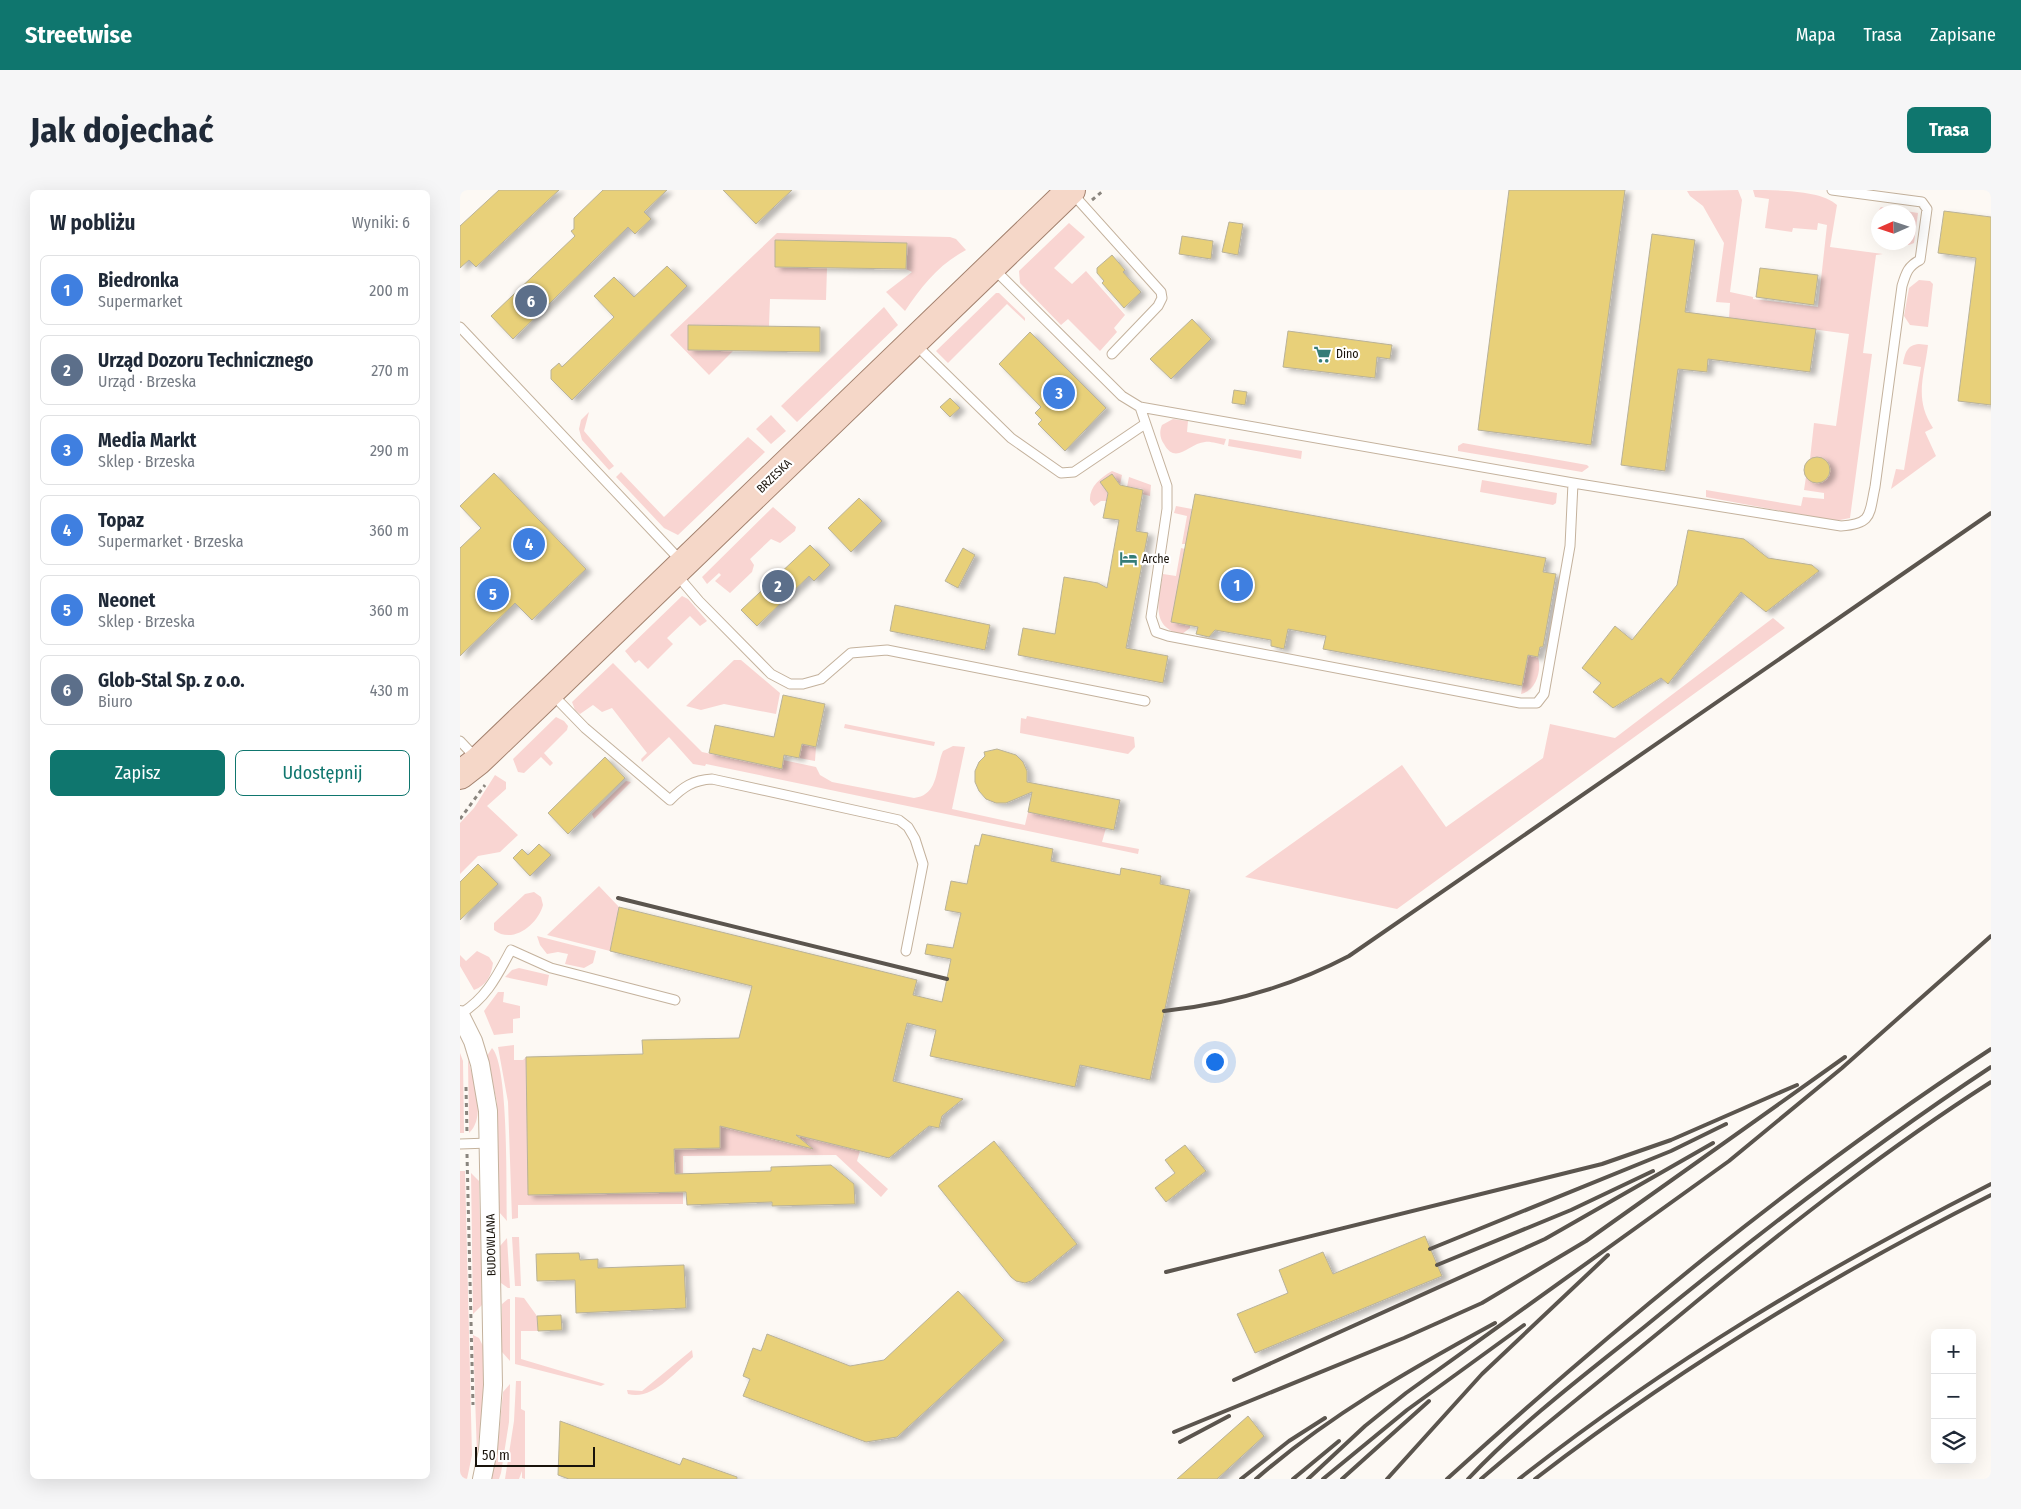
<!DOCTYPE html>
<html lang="pl">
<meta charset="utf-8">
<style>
:root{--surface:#fff;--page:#f6f6f7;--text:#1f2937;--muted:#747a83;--line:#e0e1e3;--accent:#0f766e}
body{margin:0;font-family:"Fira Sans Condensed",sans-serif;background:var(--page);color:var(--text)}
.controls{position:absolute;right:15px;bottom:15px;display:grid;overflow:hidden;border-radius:8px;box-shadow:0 5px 20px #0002}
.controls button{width:45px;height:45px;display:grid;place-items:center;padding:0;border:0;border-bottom:1px solid var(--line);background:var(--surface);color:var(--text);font:25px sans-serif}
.compass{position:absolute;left:1411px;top:15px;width:45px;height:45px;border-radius:50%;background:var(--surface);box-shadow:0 5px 20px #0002;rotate:267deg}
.scale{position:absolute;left:15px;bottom:12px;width:120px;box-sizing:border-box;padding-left:5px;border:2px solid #19130b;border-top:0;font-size:14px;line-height:18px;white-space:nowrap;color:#19130b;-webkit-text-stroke:4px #fff;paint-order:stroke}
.you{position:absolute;left:754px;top:871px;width:18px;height:18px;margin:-12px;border:4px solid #fff;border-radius:50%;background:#1a73e8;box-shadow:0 0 0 8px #1a73e833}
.badge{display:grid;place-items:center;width:32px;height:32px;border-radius:50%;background:var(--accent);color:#fff;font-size:16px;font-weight:700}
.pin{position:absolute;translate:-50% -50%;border:2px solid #fff;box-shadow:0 1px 5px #0006}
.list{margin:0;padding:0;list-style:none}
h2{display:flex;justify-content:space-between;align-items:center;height:65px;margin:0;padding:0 20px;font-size:21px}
h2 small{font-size:16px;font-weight:400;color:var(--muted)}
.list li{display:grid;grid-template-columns:32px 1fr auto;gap:15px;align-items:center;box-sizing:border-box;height:70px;margin:0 10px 10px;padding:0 10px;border:1px solid var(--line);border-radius:8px}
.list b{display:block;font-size:19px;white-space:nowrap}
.list p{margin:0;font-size:16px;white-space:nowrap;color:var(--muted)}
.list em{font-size:16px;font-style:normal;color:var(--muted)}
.actions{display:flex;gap:10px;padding:15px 20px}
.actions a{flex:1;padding:11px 0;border:1px solid var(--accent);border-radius:8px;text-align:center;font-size:18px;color:var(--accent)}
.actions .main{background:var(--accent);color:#fff}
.icon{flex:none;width:28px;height:28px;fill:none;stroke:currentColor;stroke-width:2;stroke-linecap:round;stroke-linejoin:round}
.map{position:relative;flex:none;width:1531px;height:1289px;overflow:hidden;border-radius:8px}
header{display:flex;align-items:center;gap:30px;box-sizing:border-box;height:70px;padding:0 25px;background:var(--accent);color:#fff}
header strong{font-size:24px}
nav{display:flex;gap:28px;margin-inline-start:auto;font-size:18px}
.intro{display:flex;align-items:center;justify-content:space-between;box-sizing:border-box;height:120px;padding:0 30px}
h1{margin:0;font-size:35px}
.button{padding:12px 22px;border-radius:8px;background:var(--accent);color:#fff;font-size:18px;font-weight:700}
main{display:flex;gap:30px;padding:0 30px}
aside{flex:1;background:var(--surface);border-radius:8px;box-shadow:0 5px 20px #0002}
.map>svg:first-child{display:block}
.green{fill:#f9d5d2}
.building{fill:#e8d079;stroke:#b9b299;filter:url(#shadow)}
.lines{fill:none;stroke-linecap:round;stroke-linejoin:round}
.service-casing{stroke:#c4b29d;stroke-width:11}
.minor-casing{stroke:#c4b29d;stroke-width:20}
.primary-casing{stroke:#a3816e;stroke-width:30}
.path{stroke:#8a857e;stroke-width:3;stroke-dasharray:4 4;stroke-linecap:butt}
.service{stroke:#fff;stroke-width:9}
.minor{stroke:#fff;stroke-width:18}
.primary{stroke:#f5d7c8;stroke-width:28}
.rail{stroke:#5b554e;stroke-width:4}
.labels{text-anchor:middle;stroke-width:4.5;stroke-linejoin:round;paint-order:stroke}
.poi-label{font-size:12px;fill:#19130b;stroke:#fff;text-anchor:start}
.street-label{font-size:12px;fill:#19130b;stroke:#fff}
</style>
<header>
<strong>Streetwise</strong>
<nav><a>Mapa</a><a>Trasa</a><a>Zapisane</a></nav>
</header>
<div class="intro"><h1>Jak dojechać</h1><a class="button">Trasa</a></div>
<main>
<aside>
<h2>W pobliżu<small>Wyniki: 6</small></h2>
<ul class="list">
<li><span class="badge" style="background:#3f7fe0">1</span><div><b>Biedronka</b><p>Supermarket</p></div><em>200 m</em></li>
<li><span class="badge" style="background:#5c6f8a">2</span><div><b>Urząd Dozoru Technicznego</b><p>Urząd · Brzeska</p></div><em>270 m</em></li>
<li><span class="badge" style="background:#3f7fe0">3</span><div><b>Media Markt</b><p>Sklep · Brzeska</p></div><em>290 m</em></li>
<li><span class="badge" style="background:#3f7fe0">4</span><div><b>Topaz</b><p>Supermarket · Brzeska</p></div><em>360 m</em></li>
<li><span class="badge" style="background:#3f7fe0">5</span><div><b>Neonet</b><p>Sklep · Brzeska</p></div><em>360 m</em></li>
<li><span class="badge" style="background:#5c6f8a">6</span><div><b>Glob-Stal Sp. z o.o.</b><p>Biuro</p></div><em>430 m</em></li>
</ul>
<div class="actions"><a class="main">Zapisz</a><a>Udostępnij</a></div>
</aside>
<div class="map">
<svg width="1531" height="1289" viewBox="0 0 1531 1289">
<defs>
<filter id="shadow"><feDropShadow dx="5.5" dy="3" stdDeviation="2.5" flood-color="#0004"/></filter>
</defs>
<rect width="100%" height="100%" fill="#fdf9f4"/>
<path class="green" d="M 1278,0 L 1282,10 L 1270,102 L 1293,107 L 1293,109 L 1358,117 L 1367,35 L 1358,33 L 1357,40 L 1333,38 L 1332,42 L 1305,38 L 1309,9 L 1295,7 L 1293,0 C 1316,0 1362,0 1377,15 L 1370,57 L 1423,64 L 1416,65 L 1403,163 L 1412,164 L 1390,328 L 1375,331 L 1246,307 L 1246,300 L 1341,316 L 1343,307 L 1364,309 L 1364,303 L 1344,300 L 1346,287 L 1357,293 C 1378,287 1369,260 1350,269 L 1354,233 L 1376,236 L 1389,144 L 1269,128 L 1270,113 L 1256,112 L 1264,53 L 1243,16 L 1230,6 L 1227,1 Z
M 1421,17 L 1458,23 L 1454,53 L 1449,55 L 1428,53 L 1448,52 L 1448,22 L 1418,22 L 1418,51 C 1412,45 1415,24 1421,17 Z
M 609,33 L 625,47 L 594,78 L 612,94 L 626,81 L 665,125 L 654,138 L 657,142 L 640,161 L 608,129 L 601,135 L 560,93 L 559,81 Z
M 317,43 L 490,47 L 496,49 L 506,60 C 478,75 462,96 445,121 L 426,102 L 452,82 L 446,79 L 447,53 L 316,50 L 315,77 L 367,78 L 366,110 L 310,109 L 309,136 L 229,135 L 228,160 L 273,161 L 249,185 L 210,145 Z
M 1459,90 L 1470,91 L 1473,94 L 1468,137 L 1450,135 L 1444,126 L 1449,98 Z
M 536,103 L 539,103 L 565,128 L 565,131 L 547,114 L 488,173 L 476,161 Z
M 424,117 L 438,135 L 337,232 L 321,216 Z
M 1459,154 L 1468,155 C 1464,187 1454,209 1473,238 L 1465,242 L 1476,266 L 1431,299 L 1436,279 L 1444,280 L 1461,177 L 1443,174 C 1445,163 1447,155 1459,154 Z
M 129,222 L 124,241 L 154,276 L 149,280 L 122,250 L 119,239 L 121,230 Z
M 311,225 L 326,241 L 311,254 L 296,239 Z
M 713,229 L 728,231 L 727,242 L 766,249 L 764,255 C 759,254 750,251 745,252 C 729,253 716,276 704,254 C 700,248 699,242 702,235 Z
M 288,247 L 305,262 L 218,345 L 204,338 L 156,287 L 161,282 L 204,327 Z
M 769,249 L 842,261 L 841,269 L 768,256 Z
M 1003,253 L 1127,275 L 1129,277 L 1122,282 L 998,261 L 998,256 Z
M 652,281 L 662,285 L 660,295 L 641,292 L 648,303 L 646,311 L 641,311 L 634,316 L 630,311 C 629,297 640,288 652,281 Z
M 669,287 L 691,295 L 690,306 L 682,304 L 683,299 L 667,297 Z
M 1022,290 L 1097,303 L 1096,313 L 1093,315 L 1020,302 Z
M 716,316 L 732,319 L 726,354 L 722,354 L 727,326 L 714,323 Z
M 313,317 L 336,337 L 335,341 L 320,353 L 311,349 L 290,369 L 294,375 L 292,382 L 270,403 L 255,391 L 261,385 L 259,383 L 247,394 L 242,387 Z
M 721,358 L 725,359 L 730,438 L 722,444 C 689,438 699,408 703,384 L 716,386 Z
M 222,406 L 228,409 L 247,431 L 240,436 L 230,426 L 207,448 L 213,454 L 188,479 L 179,470 L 175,473 L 165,461 Z
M 1313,428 L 1325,438 L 937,719 L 785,687 L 942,575 L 986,637 L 1083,568 L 1090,534 L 1155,548 Z
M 1068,465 L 1078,467 C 1082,480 1076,501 1061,504 Z
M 274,470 L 281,470 L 320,503 L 316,524 L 264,514 L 241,520 L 226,516 Z
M 153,473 L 242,562 L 321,579 L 323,570 L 356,577 L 360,585 L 372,592 L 454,608 C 479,605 475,579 483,561 L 493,556 L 505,557 L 492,619 L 565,635 L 568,622 L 646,638 L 642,652 L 679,659 L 678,664 L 246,574 L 245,576 L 233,574 L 209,547 L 182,572 L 181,569 L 187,563 L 152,518 L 142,522 L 133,515 L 120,524 L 115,520 L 112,512 Z
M 567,526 L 674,547 L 675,557 L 668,564 L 560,543 L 561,528 L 566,529 Z
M 96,527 L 104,531 L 108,536 L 107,540 L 84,563 L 93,573 L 90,576 L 81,567 L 64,583 L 58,582 L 53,569 Z
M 385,534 L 475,552 L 474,556 L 384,538 Z
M 342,554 L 356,557 L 355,571 L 339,568 Z
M 35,585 L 46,592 L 46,599 L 27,616 L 58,645 L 40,662 L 18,666 L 0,684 L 0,633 L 14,618 Z
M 166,591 L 171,592 L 134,629 L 132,624 Z
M 139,696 L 159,717 L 150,761 L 87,745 Z
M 74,702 L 81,707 L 83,715 C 78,734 53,755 34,740 L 34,733 L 65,704 Z
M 77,746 L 136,761 L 133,773 L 124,778 L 105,774 L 108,764 L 98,762 L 87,764 L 80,755 Z
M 17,761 L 29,767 L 33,773 C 31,786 27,795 14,800 L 0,776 L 0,765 L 6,771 Z
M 59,778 L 89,785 L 87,796 L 45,787 L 52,780 Z
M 38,802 L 44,802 L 43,812 L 60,816 L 60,828 L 53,829 L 53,843 L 34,845 L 24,821 Z
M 54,855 L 54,870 L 63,870 L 66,867 L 69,1005 L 215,1002 L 214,959 L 260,958 L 260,925 L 279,909 L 279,941 L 338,956 L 340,946 L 400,961 L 397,971 L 428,999 L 421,1007 L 376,965 L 223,966 L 223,1014 L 58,1015 L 58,1028 L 52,1029 L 48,912 L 38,857 Z
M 32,858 C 49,876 46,1001 47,1031 L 39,1022 L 37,913 L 27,866 Z
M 0,863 L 3,871 L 4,943 L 0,943 Z
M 8,869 C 13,890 27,926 9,943 Z
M 0,981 L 5,981 L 12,1265 L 7,1289 L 0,1289 Z
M 11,983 L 19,991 L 22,1115 L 13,1124 Z
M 52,1047 L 59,1047 L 61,1096 L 55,1096 Z
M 47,1048 L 50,1098 L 48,1098 L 41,1093 L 40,1056 Z
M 55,1107 L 64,1108 L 77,1126 L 78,1141 L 61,1141 L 61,1169 L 145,1194 L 141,1196 L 55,1174 Z
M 48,1109 L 50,1109 L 50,1171 L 42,1162 L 42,1114 Z
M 13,1145 L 19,1148 L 23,1156 L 23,1213 L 17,1265 Z
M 232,1160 L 233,1167 C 215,1182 192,1211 168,1204 L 167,1200 L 182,1201 Z
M 56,1191 L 61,1191 L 61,1219 L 65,1221 L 65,1289 L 62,1288 L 62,1281 L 59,1289 L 45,1289 L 54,1231 Z
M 50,1194 L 49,1232 L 41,1283 L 39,1289 L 31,1289 L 37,1263 L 43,1202 Z"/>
<path class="building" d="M 39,0 L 99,0 L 16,77 L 9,70 L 0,78 L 0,36 Z
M 143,0 L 207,0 L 184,22 L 191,29 L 175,44 L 168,37 L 53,149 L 31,126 L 115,46 L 111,41 L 114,39 L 114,28 Z
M 263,0 L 332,0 L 296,34 Z
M 1049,0 L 1165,0 L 1131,255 L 1018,240 Z
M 1484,21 L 1531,27 L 1531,215 L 1498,211 L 1516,68 L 1478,63 Z
M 769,32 L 783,34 L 778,65 L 762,62 Z
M 1192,44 L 1235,50 L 1225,122 L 1356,139 L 1350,182 L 1248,169 L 1247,182 L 1218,179 L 1205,281 L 1161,275 Z
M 722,46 L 753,51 L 751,69 L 719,64 Z
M 315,50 L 447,53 L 446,79 L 315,77 Z
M 652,65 L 665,80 L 663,82 L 681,102 L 664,118 L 642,93 L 644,91 L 637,83 L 637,78 Z
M 207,76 L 227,96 L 112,210 L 91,189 L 91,180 L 99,173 L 102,177 L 154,127 L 134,106 L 154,87 L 174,107 Z
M 1300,78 L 1358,85 L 1354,115 L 1296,107 Z
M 732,129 L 751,149 L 711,189 L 690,169 Z
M 228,135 L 360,137 L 360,162 L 228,160 Z
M 828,141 L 932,155 L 930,169 L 917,167 L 915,188 L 823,177 Z
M 570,142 L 646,218 L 605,261 L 578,234 L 582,230 L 575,223 L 581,217 L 539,174 Z
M 774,200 L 787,202 L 785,215 L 772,213 Z
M 490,208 L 500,218 L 490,227 L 480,217 Z
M1344 280a13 13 0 1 1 26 0a13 13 0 1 1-26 0Z
M 34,283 L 126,379 L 72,430 L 55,413 L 0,466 L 0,358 L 21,338 L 0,316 Z
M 652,284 L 660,295 L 683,300 L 676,341 L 688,343 L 666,458 L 708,466 L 703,493 L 558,465 L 563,438 L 595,444 L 604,387 L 638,393 L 647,398 L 659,330 L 643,328 L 648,303 L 640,292 Z
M 735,304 L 1086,368 L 1083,382 L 1096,384 L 1083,457 L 1080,457 L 1078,467 L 1068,465 L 1062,496 L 863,459 L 866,446 L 828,439 L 824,459 L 811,456 L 811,450 L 755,440 L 749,447 L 736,444 L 738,437 L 711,432 Z
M 399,308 L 422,331 L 391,362 L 368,338 Z
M 1228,340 L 1284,349 L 1308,368 L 1352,375 L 1359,381 L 1306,422 L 1281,402 L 1208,494 L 1201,488 L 1153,518 L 1133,502 L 1141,493 L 1122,478 L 1155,436 L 1172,450 L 1217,395 Z
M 350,355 L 370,375 L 354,391 L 349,386 L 297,436 L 281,420 Z
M 503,358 L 515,365 L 498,398 L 485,391 Z
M 435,415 L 530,435 L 525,460 L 430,441 Z
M 323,505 L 365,514 L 356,557 L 342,554 L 339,568 L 324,565 L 322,579 L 249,563 L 255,535 L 314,547 Z
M 537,559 L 556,565 L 563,572 L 567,581 L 567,592 L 660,610 L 654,640 L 568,622 L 572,602 L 546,613 L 536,613 L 526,609 L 519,601 L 515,592 L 515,581 L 519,572 L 525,566 L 524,562 Z
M 145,567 L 165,588 L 108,644 L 88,623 Z
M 522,644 L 593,659 L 591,671 L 660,685 L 661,678 L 701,686 L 700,694 L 730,700 L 690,890 L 620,875 L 615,897 L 470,866 L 476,840 L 447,833 L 433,891 L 503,909 L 482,926 L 479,938 L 469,936 L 429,968 L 336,945 L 353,959 L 260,936 L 260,958 L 214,959 L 215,984 L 311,981 L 311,977 L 371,975 L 394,994 L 395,1014 L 312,1016 L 312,1012 L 227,1015 L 226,1002 L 68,1005 L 66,867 L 183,864 L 182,850 L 279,848 L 292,796 L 150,761 L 159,717 L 457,790 L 453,805 L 482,812 L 491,769 L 465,764 L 467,754 L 493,758 L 501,723 L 485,720 L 491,691 L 507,694 L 515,655 L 519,656 Z
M 79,654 L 91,665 L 70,686 L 53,668 L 62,659 L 68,665 Z
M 18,674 L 38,694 L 0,730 L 0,692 Z
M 534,951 L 617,1054 L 571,1091 L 565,1093 L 556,1091 L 551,1087 L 478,996 Z
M 725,955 L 746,981 L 706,1012 L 695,998 L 715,983 L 705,970 Z
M 965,1046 L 982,1086 L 795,1163 L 777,1124 L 828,1103 L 819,1080 L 863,1062 L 873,1084 Z
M 119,1063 L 120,1070 L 138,1069 L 138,1078 L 224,1075 L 226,1118 L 116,1123 L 115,1090 L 77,1091 L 76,1064 Z
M 498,1101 L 544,1150 L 437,1247 L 406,1252 L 283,1206 L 290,1189 L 283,1186 L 293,1158 L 301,1161 L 307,1144 L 390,1176 L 424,1170 Z
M 101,1125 L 102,1140 L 78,1141 L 77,1126 Z
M 788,1226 L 804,1246 L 757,1289 L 717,1289 Z
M 100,1231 L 220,1275 L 223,1268 L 277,1287 L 277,1289 L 109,1289 L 98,1285 Z"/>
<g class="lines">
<defs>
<path id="service" d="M 612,3 L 701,102 L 702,108 L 698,116 L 652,164
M 534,79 L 662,206 L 680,217 L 1113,293 L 1381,336 C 1413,334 1409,324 1415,297 L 1442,96 C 1446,83 1448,76 1460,70 L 1467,19 L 1462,12 L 1372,0
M 0,137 L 221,371
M 455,154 L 551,248 L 601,283 L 614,282 L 685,234
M 680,217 L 707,296 L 707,319 L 691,427 L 696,442 L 708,446 L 1060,513 L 1077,513 L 1084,504 L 1110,356 L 1113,293
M 216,384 L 239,411 L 311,484 L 330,494 L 343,494 L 361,489 L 391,463 L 427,460 L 685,511
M 92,504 L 125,538 L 210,610 C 223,597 233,590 252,589 L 439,630 L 448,637 L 455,649 L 463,674 L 446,761
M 0,551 L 17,569
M 0,824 C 26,809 37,786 51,760 L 91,778 L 215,810
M 0,954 L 29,953"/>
<path id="minor" d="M 0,825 L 13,851 L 20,874 L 28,921 L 33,1195 L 28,1260 L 22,1289"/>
<path id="primary" d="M 0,585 L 18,571 L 90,502 L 611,0"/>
</defs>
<use href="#service" class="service-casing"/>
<use href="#minor" class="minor-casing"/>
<use href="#primary" class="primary-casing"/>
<path class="path" d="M 632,10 L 644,0
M 0,629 L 25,595
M 6,897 L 7,943
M 7,964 L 13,1215"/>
<use href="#service" class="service"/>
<use href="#minor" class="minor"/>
<use href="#primary" class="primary"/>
<path class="rail" d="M 158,708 L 487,789
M 704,821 C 770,814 830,797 889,766 L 1531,323
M 970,1059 L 1211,961 L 1266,934
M 977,1075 L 1111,1020 L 1193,981
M 706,1082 L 1142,974 L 1211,950 L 1337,895
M 774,1190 L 1085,1049 L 1253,953
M 714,1242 L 944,1148 L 1022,1113 L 1126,1051 L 1385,867
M 720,1252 L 769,1226
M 781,1289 L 829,1251 L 865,1228
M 796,1289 C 868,1226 951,1179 1035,1133
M 833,1289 L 879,1251
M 848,1289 L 905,1236 L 946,1203 L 1269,971 L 1382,878 L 1531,746
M 863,1289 L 947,1220 L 1064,1135
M 882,1289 L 969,1211
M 927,1289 L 1022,1184 L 1148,1065
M 987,1289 C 1158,1134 1338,985 1531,859
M 1008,1289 C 1061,1233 1123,1186 1183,1138 C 1295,1046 1410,957 1531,877
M 1021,1289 C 1092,1228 1165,1171 1237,1111 C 1332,1033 1428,958 1531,892
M 1059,1289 C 1208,1172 1362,1080 1531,994
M 1075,1289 C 1218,1179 1370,1086 1531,1005"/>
</g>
<defs>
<symbol id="supermarket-bare" viewBox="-9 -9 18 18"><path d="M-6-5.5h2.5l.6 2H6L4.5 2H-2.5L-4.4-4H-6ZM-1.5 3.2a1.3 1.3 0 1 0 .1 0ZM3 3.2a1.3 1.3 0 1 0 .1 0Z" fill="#357c77" stroke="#fff" stroke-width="2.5" paint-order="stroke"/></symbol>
<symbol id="hotel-bare" viewBox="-9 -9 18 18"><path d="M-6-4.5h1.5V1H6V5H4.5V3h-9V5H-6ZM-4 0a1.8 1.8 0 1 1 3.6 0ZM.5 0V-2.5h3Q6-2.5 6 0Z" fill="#357c77" stroke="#fff" stroke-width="2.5" paint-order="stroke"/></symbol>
</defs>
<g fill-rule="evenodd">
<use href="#supermarket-bare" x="850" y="152" width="25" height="25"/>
<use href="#hotel-bare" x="656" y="356" width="25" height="25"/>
</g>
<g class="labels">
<g class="poi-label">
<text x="876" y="168">Dino</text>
<text x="682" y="373">Arche</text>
</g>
<g class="street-label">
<text transform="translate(314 286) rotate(-44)" y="4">BRZESKA</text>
<text transform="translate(31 1055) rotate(-91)" y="4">BUDOWLANA</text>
</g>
</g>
</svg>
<div class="controls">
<button>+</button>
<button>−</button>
<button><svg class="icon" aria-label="layers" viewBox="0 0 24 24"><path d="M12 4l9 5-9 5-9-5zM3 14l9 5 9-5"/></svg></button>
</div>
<svg class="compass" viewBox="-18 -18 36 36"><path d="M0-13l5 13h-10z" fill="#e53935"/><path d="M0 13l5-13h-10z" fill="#747a83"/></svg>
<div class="scale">50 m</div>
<div class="you"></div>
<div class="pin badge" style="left:777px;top:395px;background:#3f7fe0">1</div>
<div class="pin badge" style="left:318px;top:396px;background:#5c6f8a">2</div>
<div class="pin badge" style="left:599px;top:203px;background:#3f7fe0">3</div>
<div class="pin badge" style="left:69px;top:354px;background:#3f7fe0">4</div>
<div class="pin badge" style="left:33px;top:404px;background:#3f7fe0">5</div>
<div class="pin badge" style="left:71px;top:111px;background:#5c6f8a">6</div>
</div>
</main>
